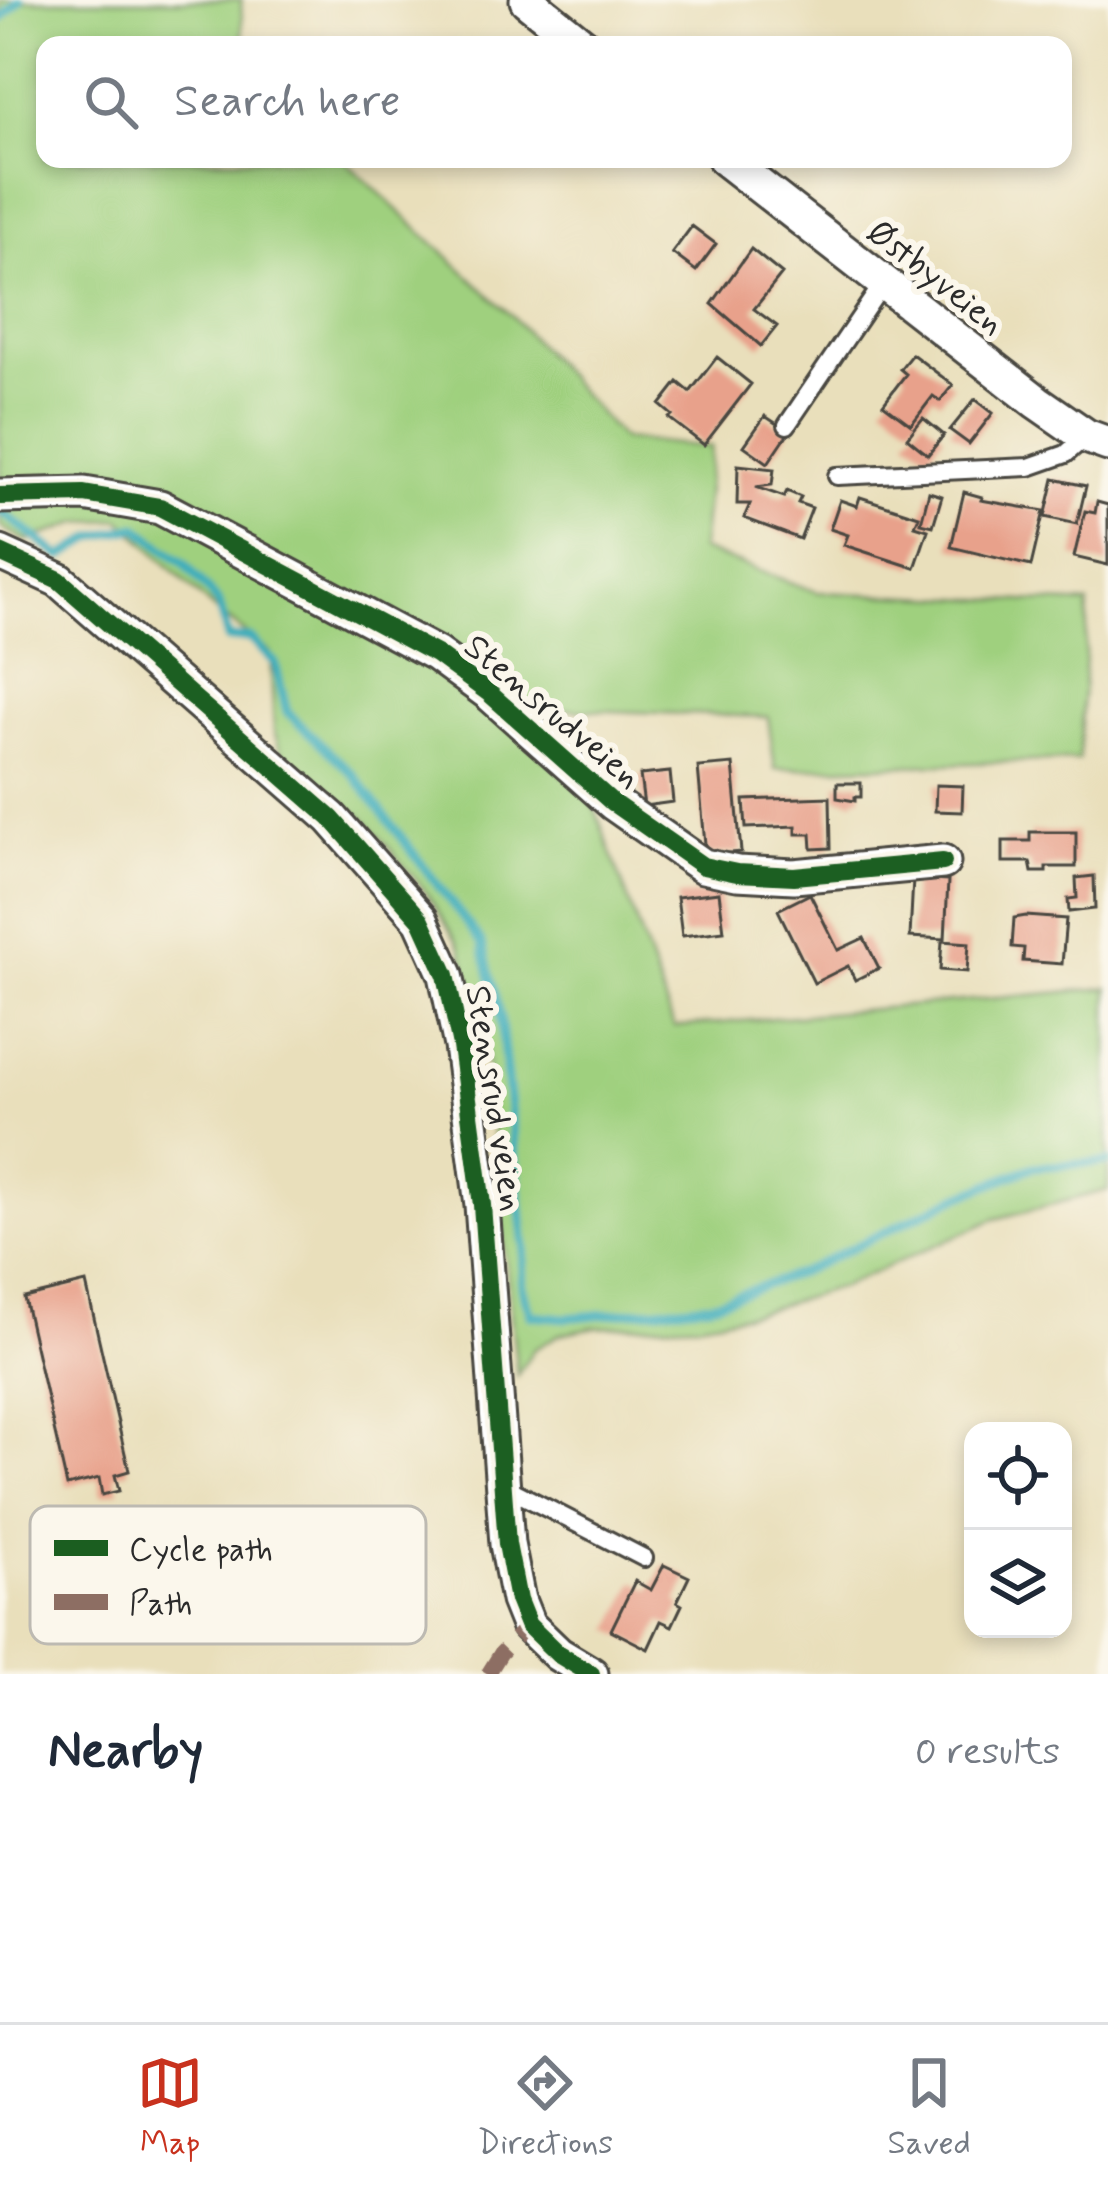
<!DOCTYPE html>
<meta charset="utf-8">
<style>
:root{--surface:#fff;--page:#f2f2f3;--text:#1f2937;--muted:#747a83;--line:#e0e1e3;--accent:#c8321e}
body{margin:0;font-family:Mynerve,sans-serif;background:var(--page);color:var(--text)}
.controls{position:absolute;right:36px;bottom:36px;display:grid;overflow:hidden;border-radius:24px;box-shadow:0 6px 18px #0003}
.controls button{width:108px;height:108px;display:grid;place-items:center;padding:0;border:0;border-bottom:3px solid var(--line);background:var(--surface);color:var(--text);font:60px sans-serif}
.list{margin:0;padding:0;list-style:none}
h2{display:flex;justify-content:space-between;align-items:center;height:156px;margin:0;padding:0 48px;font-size:51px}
h2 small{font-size:39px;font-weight:400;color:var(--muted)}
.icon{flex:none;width:66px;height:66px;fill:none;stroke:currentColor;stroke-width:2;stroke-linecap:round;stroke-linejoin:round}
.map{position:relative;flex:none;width:1108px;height:1674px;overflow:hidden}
.search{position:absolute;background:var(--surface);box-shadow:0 6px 18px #0003;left:36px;right:36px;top:36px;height:132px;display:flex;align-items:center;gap:30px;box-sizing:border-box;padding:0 42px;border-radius:24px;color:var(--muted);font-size:45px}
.sheet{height:348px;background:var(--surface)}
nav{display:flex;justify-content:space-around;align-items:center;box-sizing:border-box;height:168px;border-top:3px solid var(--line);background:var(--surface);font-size:33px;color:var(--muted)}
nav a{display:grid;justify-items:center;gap:6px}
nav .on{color:var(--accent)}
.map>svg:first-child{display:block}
.green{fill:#9fd07e;stroke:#657e54;stroke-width:3}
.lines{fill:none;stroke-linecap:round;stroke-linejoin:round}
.stream{stroke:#3faebb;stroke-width:9}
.building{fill:#e8a18b}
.lane-casing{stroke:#484641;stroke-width:22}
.street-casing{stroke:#484641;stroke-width:39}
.lane{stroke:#fff;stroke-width:16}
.street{stroke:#fff;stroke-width:33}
.quiet{stroke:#8d6e63;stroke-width:15;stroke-dasharray:30 15;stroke-linecap:butt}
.cycleway-casing{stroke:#fbf7ec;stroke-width:26}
.cycleway{stroke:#1b5e20;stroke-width:18}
.labels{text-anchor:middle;stroke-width:12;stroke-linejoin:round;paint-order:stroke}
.street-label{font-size:36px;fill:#2b2b2b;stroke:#fbf7ec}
.key{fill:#fbf7ec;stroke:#bdbab2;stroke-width:3}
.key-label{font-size:33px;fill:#2b2b2b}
</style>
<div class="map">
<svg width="1108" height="1674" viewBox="0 0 1108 1674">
<rect width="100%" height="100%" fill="#fbf7ec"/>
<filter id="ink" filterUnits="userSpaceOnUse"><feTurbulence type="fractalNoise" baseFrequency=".00833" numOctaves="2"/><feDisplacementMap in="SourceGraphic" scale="24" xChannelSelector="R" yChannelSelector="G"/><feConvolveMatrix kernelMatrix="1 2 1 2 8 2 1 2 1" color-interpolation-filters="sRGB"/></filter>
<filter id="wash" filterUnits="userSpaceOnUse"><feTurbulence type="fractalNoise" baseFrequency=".004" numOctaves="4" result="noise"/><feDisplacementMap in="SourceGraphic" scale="48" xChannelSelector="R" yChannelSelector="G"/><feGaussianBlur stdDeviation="2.7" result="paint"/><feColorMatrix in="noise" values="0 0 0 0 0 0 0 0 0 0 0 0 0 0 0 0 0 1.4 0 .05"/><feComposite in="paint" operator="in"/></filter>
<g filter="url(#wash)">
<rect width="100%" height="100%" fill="#e9dfbb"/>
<path class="green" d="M 0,0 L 241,0 L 243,45 L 45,45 L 45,159 L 343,159 L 512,316 L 622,439 L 711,447 L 701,550 L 817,592 L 1088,604 L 1079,760 L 775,769 L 768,717 L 559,709 L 674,1027 L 1108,988 L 1108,1190 L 995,1219 L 841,1287 L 754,1313 L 697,1323 L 595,1327 L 560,1334 L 533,1350 L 517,1375 L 483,1027 L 461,948 L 425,891 L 365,819 L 283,757 L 274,732 L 270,652 L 210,606 L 120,519 L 78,523 L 27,541 L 0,527 Z"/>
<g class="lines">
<path class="stream" d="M 0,20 L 20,0
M 0,511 L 62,557 L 94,537 L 137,527 L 185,564 L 219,603 L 228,639 L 250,638 L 275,663 L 287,712 L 353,774 L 482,943 L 500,1015 L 525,1247 L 522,1287 L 531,1315 L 566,1318 L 710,1304 L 800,1273 L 955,1198 L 1033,1167 L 1108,1162"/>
</g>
<g id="blocks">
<path class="building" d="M 692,226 L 716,244 L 696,271 L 672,253 Z
M 751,249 L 782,274 L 754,309 L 777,326 L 761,346 L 712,304 Z
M 912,354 L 953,385 L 940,401 L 933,396 L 911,425 L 883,404 L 906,374 L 900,369 Z
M 717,357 L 751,384 L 704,445 L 669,418 L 672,415 L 660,405 L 678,382 L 690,392 Z
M 975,399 L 993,413 L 969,444 L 950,430 Z
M 765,416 L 789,432 L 768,463 L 744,446 Z
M 923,418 L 944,435 L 928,455 L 907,438 Z
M 738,465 L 774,469 L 772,485 L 756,487 L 784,497 L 787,491 L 801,497 L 798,503 L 812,508 L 800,539 L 744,518 L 750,504 L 737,504 Z
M 1054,479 L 1086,486 L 1077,524 L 1045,517 Z
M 929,492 L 942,496 L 933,526 L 921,523 Z
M 964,492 L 982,497 L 981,500 L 1044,511 L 1031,566 L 951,547 Z
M 860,497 L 919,516 L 915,526 L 928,530 L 915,568 L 844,545 L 848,535 L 830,529 L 840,500 L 857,506 Z
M 1097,502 L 1108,505 L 1108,565 L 1074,557 L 1085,511 L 1095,513 Z
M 733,764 L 741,852 L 706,855 L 698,767 Z
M 670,772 L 673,802 L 644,806 L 640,775 Z
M 837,783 L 861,783 L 861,797 L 855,797 L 855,801 L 837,798 Z
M 936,785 L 963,786 L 962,812 L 935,811 Z
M 830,797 L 831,848 L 812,849 L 811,834 L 796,834 L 796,826 L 746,828 L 744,800 Z
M 1030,832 L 1076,832 L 1076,867 L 1046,867 L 1046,872 L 1032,872 L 1030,862 L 1003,862 L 1003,841 L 1030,841 Z
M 1094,876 L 1095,909 L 1069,912 L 1068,899 L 1077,898 L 1076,878 Z
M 913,879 L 948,881 L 945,939 L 910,937 Z
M 719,892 L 724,931 L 682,936 L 677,897 Z
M 810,894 L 838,950 L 864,938 L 879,968 L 855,980 L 848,966 L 814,983 L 778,910 Z
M 1026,916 L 1066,919 L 1062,964 L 1023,961 L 1024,948 L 1012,947 L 1014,918 Z
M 942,941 L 969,943 L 967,972 L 940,970 Z
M 86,1283 L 129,1471 L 115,1475 L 119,1491 L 102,1495 L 99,1478 L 67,1486 L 24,1298 Z
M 664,1565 L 689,1577 L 677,1602 L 682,1605 L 672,1626 L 661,1621 L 648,1649 L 611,1630 L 635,1581 L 651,1590 Z"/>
</g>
</g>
<g filter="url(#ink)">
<use href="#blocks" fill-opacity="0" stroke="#484641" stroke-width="3"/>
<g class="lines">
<defs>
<path id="lane" d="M 787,425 L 882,285
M 837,476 L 1029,467 L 1066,454 L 1086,436
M 502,1485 L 644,1558"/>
<path id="street" d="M 527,0 L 583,45
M 725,159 L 1037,402 L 1086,436 L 1108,444
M 0,496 L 84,494 L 160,507 L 239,549 L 436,654 L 489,693 L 613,803 L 703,866 L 737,873 L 794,876 L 943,862
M 0,553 L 59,580 L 331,818 L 421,920 L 446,975 L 461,1046 L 482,1205 L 507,1544 L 518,1600 L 528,1625 L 558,1654 L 591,1674"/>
</defs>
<use href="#lane" class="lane-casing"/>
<use href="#street" class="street-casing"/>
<use href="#lane" class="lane"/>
<use href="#street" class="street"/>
<path class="quiet" d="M 488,1674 L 501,1653 L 528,1625"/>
<defs>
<path id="cycleway" d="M 0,496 L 84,494 L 160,507 L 239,549 L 436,654 L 489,693 L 613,803 L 703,866 L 737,873 L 794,876 L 943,862
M 0,553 L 59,580 L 331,818 L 421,920 L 446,975 L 461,1046 L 482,1205 L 507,1544 L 518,1600 L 528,1625 L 558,1654 L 591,1674"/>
</defs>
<use href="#cycleway" class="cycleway-casing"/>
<use href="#cycleway" class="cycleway"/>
</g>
</g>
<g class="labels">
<g class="street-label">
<text transform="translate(937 276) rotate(38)" y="13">Østbyveien</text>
<text transform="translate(554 710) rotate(40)" y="13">Stensrudveien</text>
<text transform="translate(497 1098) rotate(81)" y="13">Stensrud veien</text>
</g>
</g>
<rect x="30" y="1506" width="396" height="138" rx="18" class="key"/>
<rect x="54" y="1540" width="54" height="16" fill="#1b5e20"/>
<rect x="54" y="1594" width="54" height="16" fill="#8d6e63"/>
<g class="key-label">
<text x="129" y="1560">Cycle path</text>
<text x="129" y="1614">Path</text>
</g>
</svg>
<div class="controls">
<button><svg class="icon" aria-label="locate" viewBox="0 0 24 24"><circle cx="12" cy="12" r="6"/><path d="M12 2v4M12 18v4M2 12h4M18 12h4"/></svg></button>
<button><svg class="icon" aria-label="layers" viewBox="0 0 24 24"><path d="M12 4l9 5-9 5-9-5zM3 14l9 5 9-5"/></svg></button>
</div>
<div class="search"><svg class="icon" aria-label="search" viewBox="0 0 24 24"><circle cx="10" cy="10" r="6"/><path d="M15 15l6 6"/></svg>Search here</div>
</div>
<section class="sheet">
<h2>Nearby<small>0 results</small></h2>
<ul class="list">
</ul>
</section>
<nav>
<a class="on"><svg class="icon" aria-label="map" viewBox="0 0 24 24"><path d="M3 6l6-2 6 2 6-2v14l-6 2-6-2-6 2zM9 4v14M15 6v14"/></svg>Map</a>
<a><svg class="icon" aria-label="directions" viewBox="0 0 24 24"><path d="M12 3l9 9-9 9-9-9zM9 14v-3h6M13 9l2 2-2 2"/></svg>Directions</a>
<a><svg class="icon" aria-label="saved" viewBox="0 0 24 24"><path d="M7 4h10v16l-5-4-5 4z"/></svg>Saved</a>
</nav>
